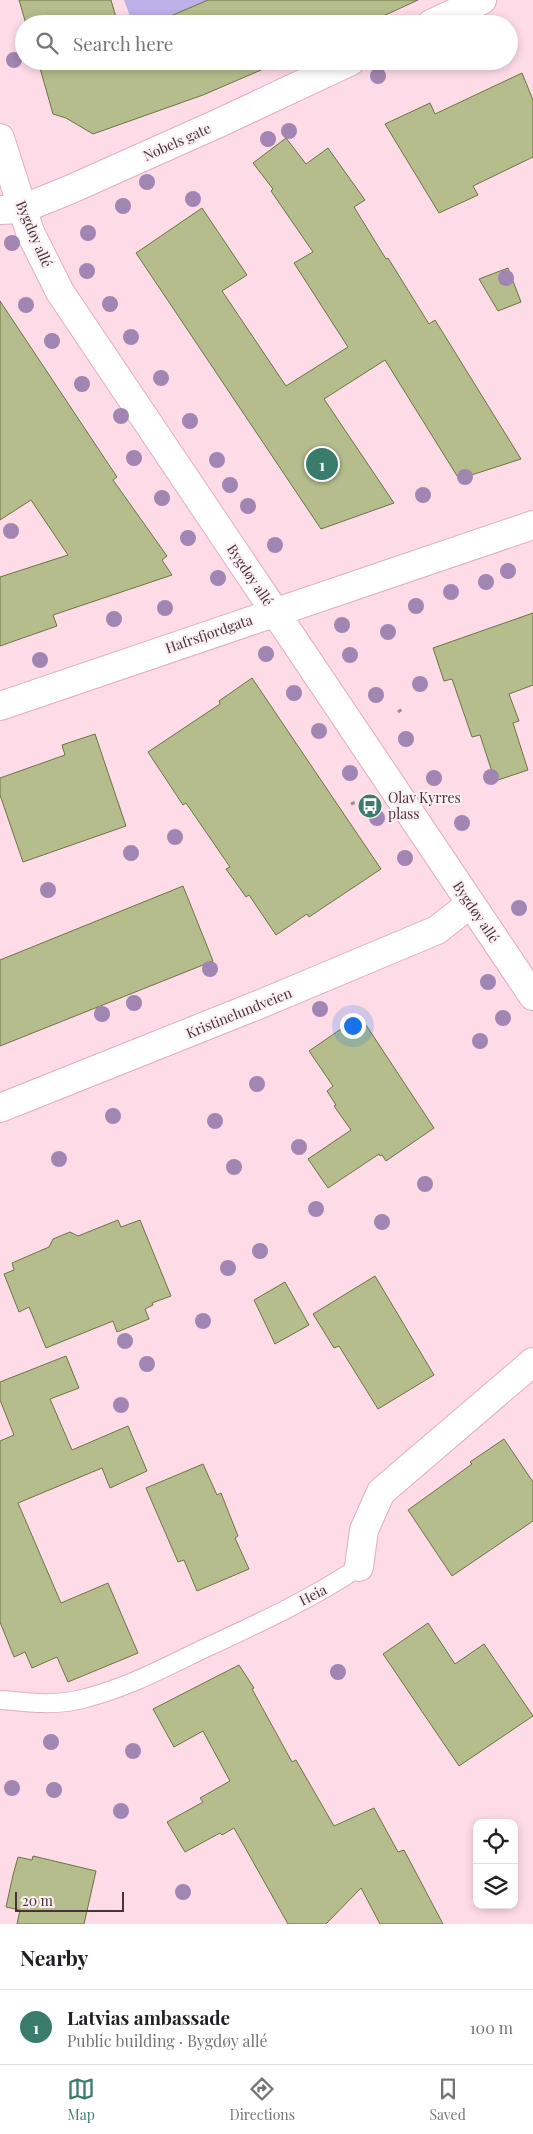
<!DOCTYPE html>
<meta charset="utf-8">
<style>
:root{--surface:#fff;--page:#f2f2f2;--text:#202124;--muted:#757577;--line:#e0e0e0;--accent:#3a7c6c}
body{margin:0;font-family:"Playfair Display",serif;background:var(--page);color:var(--text)}
.controls{position:absolute;right:15px;bottom:15px;display:grid;overflow:hidden;border-radius:10px;box-shadow:0 2px 8px #0003}
.controls button{width:45px;height:45px;display:grid;place-items:center;padding:0;border:0;border-bottom:1px solid var(--line);background:var(--surface);color:var(--text);font:25px sans-serif}
.scale{position:absolute;left:15px;bottom:12px;width:109px;box-sizing:border-box;padding-left:5px;border:2px solid #48323a;border-top:0;font-size:14px;line-height:18px;white-space:nowrap;color:#48323a;-webkit-text-stroke:4px #fcf0f4;paint-order:stroke}
.you{position:absolute;left:352px;top:1025px;width:18px;height:18px;margin:-12px;border:4px solid #fff;border-radius:50%;background:#1a73e8;box-shadow:0 0 0 8px #1a73e833}
.badge{display:grid;place-items:center;width:32px;height:32px;border-radius:50%;background:var(--accent);color:#fff;font-size:16px;font-weight:700}
.pin{position:absolute;translate:-50% -50%;border:2px solid #fff;box-shadow:0 1px 5px #0006}
.list{margin:0;padding:0;list-style:none}
h2{display:flex;justify-content:space-between;align-items:center;height:65px;margin:0;padding:0 20px;font-size:21px}
h2 small{font-size:16px;font-weight:400;color:var(--muted)}
.list li{display:grid;grid-template-columns:32px 1fr auto;gap:15px;align-items:center;box-sizing:border-box;height:75px;padding:0 20px;border-top:1px solid var(--line)}
.list b{display:block;font-size:19px;white-space:nowrap}
.list p{margin:0;font-size:16px;white-space:nowrap;color:var(--muted)}
.list em{font-size:16px;font-style:normal;color:var(--muted)}
.icon{flex:none;width:28px;height:28px;fill:none;stroke:currentColor;stroke-width:2;stroke-linecap:round;stroke-linejoin:round}
.map{position:relative;flex:none;width:533px;height:1924px;overflow:hidden}
.search{position:absolute;background:var(--surface);box-shadow:0 2px 8px #0003;left:15px;right:15px;top:15px;height:55px;display:flex;align-items:center;gap:12px;box-sizing:border-box;padding:0 18px;border-radius:28px;color:var(--muted);font-size:19px}
.sheet{height:140px;background:var(--surface)}
nav{display:flex;justify-content:space-around;align-items:center;box-sizing:border-box;height:70px;border-top:1px solid var(--line);background:var(--surface);font-size:14px;color:var(--muted)}
nav a{display:grid;justify-items:center;gap:2px}
nav .on{color:var(--accent)}
.map>svg:first-child{display:block}
.green{fill:#bdafe8}
.building{fill:#b4bd8b;stroke:#6d7445}
.lines{fill:none;stroke-linecap:round;stroke-linejoin:round}
.lane-casing{stroke:#e2acbf;stroke-width:20}
.street-casing{stroke:#e2acbf;stroke-width:30}
.secondary-casing{stroke:#e2acbf;stroke-width:30}
.path{stroke:#a48891;stroke-width:3;stroke-dasharray:4 4;stroke-linecap:butt}
.lane{stroke:#fff;stroke-width:18}
.street{stroke:#fff;stroke-width:28}
.secondary{stroke:#fff;stroke-width:28}
.tree{fill:#a185b2}
.labels{text-anchor:middle;stroke-width:4;stroke-linejoin:round;paint-order:stroke}
.street-label{font-size:14px;fill:#48323a;stroke:#fcf0f4}
.poi-label{font-size:14px;fill:#48323a;stroke:#fcf0f4;text-anchor:start}
</style>
<div class="map">
<svg width="533" height="1924" viewBox="0 0 533 1924">
<rect width="100%" height="100%" fill="#fedce7"/>
<path class="green" d="M 124,0 L 210,0 L 157,24 L 133,24 Z"/>
<path class="building" d="M 19,0 L 111,0 L 118,24 L 26,24 Z
M 208,0 L 418,0 L 366,24 L 152,24 Z
M 38,61 L 282,61 L 203,95 L 93,134 L 66,118 L 53,114 Z
M 522,73 L 533,100 L 533,157 L 473,186 L 478,195 L 439,213 L 385,124 L 430,103 L 435,114 Z
M 286,138 L 306,164 L 328,148 L 365,200 L 354,207 L 386,259 L 388,258 L 429,324 L 435,320 L 521,459 L 459,479 L 385,360 L 324,399 L 394,503 L 321,529 L 136,253 L 202,208 L 247,275 L 222,291 L 286,386 L 348,347 L 294,263 L 313,252 L 271,191 L 273,189 L 253,163 Z
M 508,268 L 521,302 L 498,311 L 479,279 Z
M 0,301 L 117,477 L 113,480 L 167,556 L 162,560 L 172,575 L 53,615 L 57,626 L 0,646 L 0,577 L 68,555 L 31,500 L 0,520 Z
M 533,613 L 533,685 L 509,694 L 519,721 L 513,723 L 528,770 L 495,781 L 480,735 L 472,737 L 452,679 L 444,681 L 433,648 Z
M 252,678 L 381,869 L 309,917 L 307,914 L 276,935 L 249,895 L 246,897 L 226,869 L 230,867 L 186,803 L 183,805 L 148,752 L 220,704 L 219,701 Z
M 95,734 L 126,826 L 23,862 L 0,795 L 0,778 L 65,755 L 62,745 Z
M 183,886 L 213,961 L 0,1046 L 0,960 Z
M 360,1016 L 434,1128 L 386,1161 L 382,1155 L 380,1156 L 379,1154 L 328,1188 L 308,1159 L 351,1130 L 334,1106 L 336,1105 L 327,1091 L 333,1086 L 309,1051 Z
M 118,1220 L 121,1227 L 140,1220 L 171,1296 L 152,1303 L 153,1305 L 145,1309 L 149,1319 L 117,1332 L 113,1321 L 46,1348 L 29,1307 L 19,1312 L 4,1274 L 14,1270 L 12,1263 L 49,1247 L 53,1239 L 70,1232 L 78,1236 Z
M 375,1276 L 434,1375 L 378,1409 L 339,1346 L 334,1348 L 313,1314 Z
M 285,1282 L 309,1325 L 275,1344 L 254,1300 Z
M 66,1356 L 79,1388 L 50,1399 L 72,1450 L 128,1426 L 147,1471 L 110,1488 L 102,1468 L 18,1503 L 61,1603 L 108,1583 L 138,1653 L 68,1682 L 57,1657 L 32,1668 L 25,1652 L 14,1657 L 0,1622 L 0,1441 L 14,1435 L 0,1400 L 0,1382 Z
M 504,1439 L 533,1482 L 533,1521 L 452,1576 L 408,1510 L 472,1464 L 470,1462 Z
M 203,1464 L 217,1495 L 221,1493 L 238,1536 L 235,1538 L 249,1569 L 197,1591 L 184,1560 L 178,1562 L 146,1488 Z
M 428,1623 L 455,1664 L 484,1644 L 533,1716 L 459,1766 L 383,1654 Z
M 239,1665 L 254,1688 L 252,1689 L 292,1762 L 296,1760 L 334,1826 L 374,1808 L 398,1852 L 404,1850 L 443,1924 L 380,1924 L 361,1888 L 326,1924 L 288,1924 L 234,1828 L 222,1835 L 220,1833 L 185,1852 L 167,1822 L 203,1802 L 200,1798 L 230,1781 L 203,1731 L 174,1747 L 153,1709 Z
M 33,1856 L 96,1871 L 84,1924 L 17,1924 L 20,1910 L 6,1907 L 13,1875 L 18,1857 L 32,1860 Z"/>
<g class="lines">
<defs>
<path id="lane" d="M 3,1700 C 30,1703 59,1706 86,1698 C 126,1688 164,1668 201,1650 C 255,1625 310,1600 359,1567"/>
<path id="street" d="M 431,24 L 482,0
M 0,210 L 22,209 L 69,190 L 219,123 L 351,61
M 0,706 C 177,645 356,586 533,525
M 0,1108 L 258,1005 L 437,930 L 470,904
M 359,1567 L 364,1530 L 381,1492 L 533,1362"/>
<path id="secondary" d="M 0,138 L 30,232 L 60,292 L 533,996"/>
</defs>
<use href="#lane" class="lane-casing"/>
<use href="#street" class="street-casing"/>
<use href="#secondary" class="secondary-casing"/>
<path class="path" d="M 398,712 L 404,708
M 351,804 L 356,802"/>
<use href="#lane" class="lane"/>
<use href="#street" class="street"/>
<use href="#secondary" class="secondary"/>
</g>
<g class="tree">
<circle cx="14" cy="60" r="8"/>
<circle cx="378" cy="76" r="8"/>
<circle cx="289" cy="131" r="8"/>
<circle cx="268" cy="139" r="8"/>
<circle cx="147" cy="182" r="8"/>
<circle cx="193" cy="199" r="8"/>
<circle cx="123" cy="206" r="8"/>
<circle cx="88" cy="233" r="8"/>
<circle cx="12" cy="243" r="8"/>
<circle cx="87" cy="271" r="8"/>
<circle cx="506" cy="278" r="8"/>
<circle cx="110" cy="304" r="8"/>
<circle cx="26" cy="305" r="8"/>
<circle cx="131" cy="337" r="8"/>
<circle cx="52" cy="341" r="8"/>
<circle cx="161" cy="378" r="8"/>
<circle cx="82" cy="384" r="8"/>
<circle cx="121" cy="416" r="8"/>
<circle cx="190" cy="421" r="8"/>
<circle cx="134" cy="458" r="8"/>
<circle cx="217" cy="460" r="8"/>
<circle cx="465" cy="477" r="8"/>
<circle cx="230" cy="485" r="8"/>
<circle cx="423" cy="495" r="8"/>
<circle cx="162" cy="498" r="8"/>
<circle cx="248" cy="506" r="8"/>
<circle cx="11" cy="531" r="8"/>
<circle cx="188" cy="538" r="8"/>
<circle cx="275" cy="545" r="8"/>
<circle cx="508" cy="571" r="8"/>
<circle cx="218" cy="578" r="8"/>
<circle cx="486" cy="582" r="8"/>
<circle cx="451" cy="592" r="8"/>
<circle cx="416" cy="606" r="8"/>
<circle cx="165" cy="608" r="8"/>
<circle cx="114" cy="619" r="8"/>
<circle cx="342" cy="625" r="8"/>
<circle cx="388" cy="632" r="8"/>
<circle cx="266" cy="654" r="8"/>
<circle cx="350" cy="655" r="8"/>
<circle cx="40" cy="660" r="8"/>
<circle cx="420" cy="684" r="8"/>
<circle cx="294" cy="693" r="8"/>
<circle cx="376" cy="695" r="8"/>
<circle cx="319" cy="731" r="8"/>
<circle cx="406" cy="739" r="8"/>
<circle cx="350" cy="773" r="8"/>
<circle cx="491" cy="777" r="8"/>
<circle cx="434" cy="778" r="8"/>
<circle cx="377" cy="818" r="8"/>
<circle cx="462" cy="823" r="8"/>
<circle cx="175" cy="837" r="8"/>
<circle cx="131" cy="853" r="8"/>
<circle cx="405" cy="858" r="8"/>
<circle cx="48" cy="890" r="8"/>
<circle cx="519" cy="908" r="8"/>
<circle cx="210" cy="969" r="8"/>
<circle cx="488" cy="982" r="8"/>
<circle cx="134" cy="1003" r="8"/>
<circle cx="320" cy="1009" r="8"/>
<circle cx="102" cy="1014" r="8"/>
<circle cx="503" cy="1018" r="8"/>
<circle cx="480" cy="1041" r="8"/>
<circle cx="257" cy="1084" r="8"/>
<circle cx="113" cy="1116" r="8"/>
<circle cx="215" cy="1121" r="8"/>
<circle cx="299" cy="1147" r="8"/>
<circle cx="59" cy="1159" r="8"/>
<circle cx="234" cy="1167" r="8"/>
<circle cx="425" cy="1184" r="8"/>
<circle cx="316" cy="1209" r="8"/>
<circle cx="382" cy="1222" r="8"/>
<circle cx="260" cy="1251" r="8"/>
<circle cx="228" cy="1268" r="8"/>
<circle cx="203" cy="1321" r="8"/>
<circle cx="125" cy="1341" r="8"/>
<circle cx="147" cy="1364" r="8"/>
<circle cx="121" cy="1405" r="8"/>
<circle cx="338" cy="1672" r="8"/>
<circle cx="51" cy="1742" r="8"/>
<circle cx="133" cy="1751" r="8"/>
<circle cx="12" cy="1788" r="8"/>
<circle cx="54" cy="1790" r="8"/>
<circle cx="121" cy="1811" r="8"/>
<circle cx="183" cy="1892" r="8"/>
</g>
<defs>
<symbol id="bus-disc" viewBox="-11 -11 22 22"><circle r="9.5" fill="#3a7c6c" stroke="#fcf0f4"/><path d="M-5-6H5V4H4V6H2V4H-2V6H-4V4H-5ZM-3.5-4V0h7V-4ZM-3.5 1.2v1.5H-2V1.2ZM2 1.2v1.5H3.5V1.2Z" fill="#fff"/></symbol>
</defs>
<g fill-rule="evenodd">
<use href="#bus-disc" x="356" y="792" width="28" height="28"/>
</g>
<g class="labels">
<g class="street-label">
<text transform="translate(177 142) rotate(-24)" y="5">Nobels gate</text>
<text transform="translate(34 234) rotate(67)" y="5">Bygdøy allé</text>
<text transform="translate(250 575) rotate(56)" y="5">Bygdøy allé</text>
<text transform="translate(209 634) rotate(-19)" y="5">Hafrsfjordgata</text>
<text transform="translate(476 912) rotate(56)" y="5">Bygdøy allé</text>
<text transform="translate(239 1013) rotate(-22)" y="5">Kristinelundveien</text>
<text transform="translate(313 1595) rotate(-27)" y="5">Heia</text>
</g>
<g class="poi-label">
<text x="388" y="803">Olav Kyrres<tspan x="388" dy="16">plass</tspan></text>
</g>
</g>
</svg>
<div class="controls">
<button><svg class="icon" aria-label="locate" viewBox="0 0 24 24"><circle cx="12" cy="12" r="6"/><path d="M12 2v4M12 18v4M2 12h4M18 12h4"/></svg></button>
<button><svg class="icon" aria-label="layers" viewBox="0 0 24 24"><path d="M12 4l9 5-9 5-9-5zM3 14l9 5 9-5"/></svg></button>
</div>
<div class="scale">20 m</div>
<div class="you"></div>
<div class="pin badge" style="left:322px;top:464px">1</div>
<div class="search"><svg class="icon" aria-label="search" viewBox="0 0 24 24"><circle cx="10" cy="10" r="6"/><path d="M15 15l6 6"/></svg>Search here</div>
</div>
<section class="sheet">
<h2>Nearby<small></small></h2>
<ul class="list">
<li><span class="badge">1</span><div><b>Latvias ambassade</b><p>Public building · Bygdøy allé</p></div><em>100 m</em></li>
</ul>
</section>
<nav>
<a class="on"><svg class="icon" aria-label="map" viewBox="0 0 24 24"><path d="M3 6l6-2 6 2 6-2v14l-6 2-6-2-6 2zM9 4v14M15 6v14"/></svg>Map</a>
<a><svg class="icon" aria-label="directions" viewBox="0 0 24 24"><path d="M12 3l9 9-9 9-9-9zM9 14v-3h6M13 9l2 2-2 2"/></svg>Directions</a>
<a><svg class="icon" aria-label="saved" viewBox="0 0 24 24"><path d="M7 4h10v16l-5-4-5 4z"/></svg>Saved</a>
</nav>
